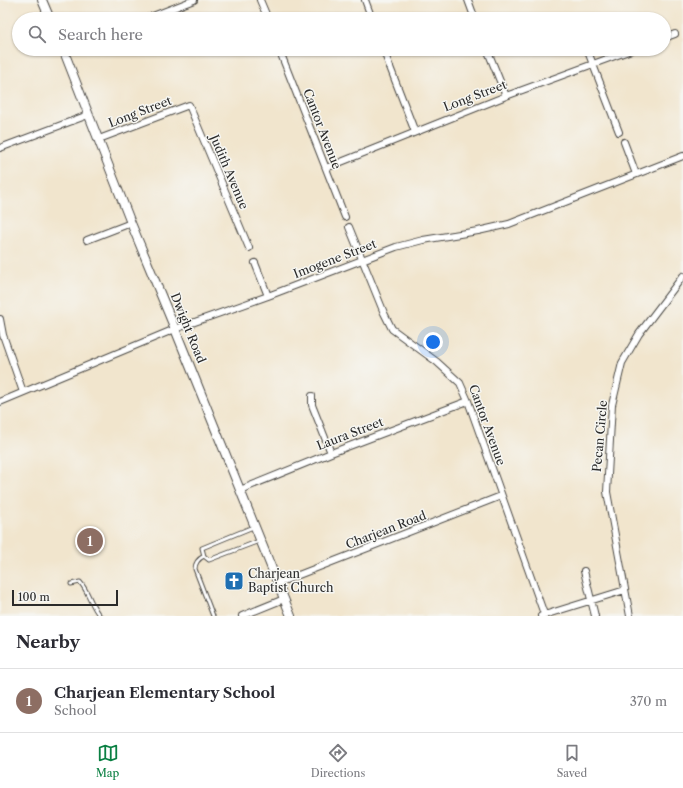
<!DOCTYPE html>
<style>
:root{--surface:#fff;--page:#f2f2f3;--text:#2b2b33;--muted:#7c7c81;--line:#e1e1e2;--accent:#0b8043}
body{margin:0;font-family:"Libre Caslon Text",serif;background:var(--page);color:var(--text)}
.scale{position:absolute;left:12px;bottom:10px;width:106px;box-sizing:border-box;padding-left:4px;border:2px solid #2b2b2b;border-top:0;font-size:11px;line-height:14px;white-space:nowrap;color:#2b2b2b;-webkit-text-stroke:3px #f6f6f2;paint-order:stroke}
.you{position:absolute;left:433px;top:342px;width:14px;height:14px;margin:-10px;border:3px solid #fff;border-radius:50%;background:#1a73e8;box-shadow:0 0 0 6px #1a73e833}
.badge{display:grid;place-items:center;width:26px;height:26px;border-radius:50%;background:var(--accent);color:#fff;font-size:13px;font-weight:700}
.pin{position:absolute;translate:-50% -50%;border:2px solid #fff;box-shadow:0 1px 4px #0006}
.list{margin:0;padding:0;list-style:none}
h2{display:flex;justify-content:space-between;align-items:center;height:52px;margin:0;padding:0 16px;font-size:17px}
h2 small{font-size:13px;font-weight:400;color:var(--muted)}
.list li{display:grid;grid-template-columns:26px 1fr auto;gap:12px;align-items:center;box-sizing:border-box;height:64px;padding:0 16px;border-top:1px solid var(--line)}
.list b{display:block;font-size:15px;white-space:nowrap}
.list p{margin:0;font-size:13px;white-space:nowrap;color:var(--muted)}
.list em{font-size:13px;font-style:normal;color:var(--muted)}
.icon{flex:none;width:22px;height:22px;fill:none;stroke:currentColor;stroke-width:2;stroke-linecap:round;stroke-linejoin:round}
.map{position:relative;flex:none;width:683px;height:616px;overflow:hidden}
.search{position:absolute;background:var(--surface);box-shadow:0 1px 3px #0004;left:12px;right:12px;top:12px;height:44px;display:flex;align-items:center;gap:10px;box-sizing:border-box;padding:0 14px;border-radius:22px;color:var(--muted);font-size:15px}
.sheet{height:116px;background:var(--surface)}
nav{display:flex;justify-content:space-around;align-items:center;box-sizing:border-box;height:56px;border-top:1px solid var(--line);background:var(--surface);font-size:11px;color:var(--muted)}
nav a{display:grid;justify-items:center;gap:2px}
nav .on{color:var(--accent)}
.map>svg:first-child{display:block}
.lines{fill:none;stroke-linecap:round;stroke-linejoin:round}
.lane-casing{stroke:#494743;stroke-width:5}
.street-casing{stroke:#494743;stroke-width:8}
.secondary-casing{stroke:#494743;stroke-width:10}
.lane{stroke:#fff;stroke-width:3}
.street{stroke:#fff;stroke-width:6}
.secondary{stroke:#fff;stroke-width:8}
.labels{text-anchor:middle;stroke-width:3;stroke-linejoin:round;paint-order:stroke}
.street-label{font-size:12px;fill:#2b2b2b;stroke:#f6f6f2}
.poi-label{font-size:12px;fill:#2b2b2b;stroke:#f6f6f2;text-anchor:start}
</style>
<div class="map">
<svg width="683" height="616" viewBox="0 0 683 616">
<rect width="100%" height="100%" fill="#f6f6f2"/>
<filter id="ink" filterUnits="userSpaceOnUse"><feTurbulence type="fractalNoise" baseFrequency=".025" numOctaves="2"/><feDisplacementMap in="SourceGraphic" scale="8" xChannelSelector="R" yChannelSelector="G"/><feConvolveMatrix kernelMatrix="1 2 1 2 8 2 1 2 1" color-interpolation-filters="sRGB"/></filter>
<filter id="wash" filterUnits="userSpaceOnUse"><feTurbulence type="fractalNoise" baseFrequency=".012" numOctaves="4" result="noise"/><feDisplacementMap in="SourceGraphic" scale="16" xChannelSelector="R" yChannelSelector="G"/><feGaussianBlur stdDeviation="0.9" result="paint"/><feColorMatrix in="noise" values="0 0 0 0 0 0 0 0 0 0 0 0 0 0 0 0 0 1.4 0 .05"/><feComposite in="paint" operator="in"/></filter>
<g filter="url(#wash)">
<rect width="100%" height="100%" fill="#f1e5cd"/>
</g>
<g filter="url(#ink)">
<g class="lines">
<defs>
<path id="lane" d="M 204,556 L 202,548 L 253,527
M 71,584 L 80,582 C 89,592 91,606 100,616
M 213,616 L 195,569 C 195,563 198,559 204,556 L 209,560 L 259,541"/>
<path id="street" d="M 260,0 L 268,19
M 365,0 L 372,19
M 468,0 L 475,19
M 145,19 L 194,0
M 664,38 L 675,34
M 279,49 L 345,217
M 383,49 L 415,132
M 487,49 L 506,96
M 587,49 L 619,132
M 99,139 L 189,105 L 249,248
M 624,142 L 636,174
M 0,148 L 88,115
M 326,168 L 506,96 L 634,49
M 349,227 L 384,313 L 392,329 L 437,362 L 460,383 L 468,401 L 544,614
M 87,240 L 131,223
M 255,263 L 268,296
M 0,319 L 3,335 L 23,392
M 312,396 L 312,405 L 331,453
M 0,402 L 175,329 L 268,296 L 396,247 L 423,240 L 478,231 L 509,224 L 683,156
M 240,490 L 331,453 L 468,401
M 584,571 L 595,616
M 278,583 L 501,496
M 242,616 L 284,599
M 541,616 L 625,590
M 630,616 L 607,492 L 612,405 L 622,363 L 639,334 L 683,276"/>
<path id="secondary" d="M 42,0 L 50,19
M 63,49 L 131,223 L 175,329 L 291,616"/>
</defs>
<use href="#lane" class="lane-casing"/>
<use href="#street" class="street-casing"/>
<use href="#secondary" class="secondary-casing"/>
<use href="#lane" class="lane"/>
<use href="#street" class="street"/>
<use href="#secondary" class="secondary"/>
</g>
</g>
<defs>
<symbol id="church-square" viewBox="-11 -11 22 22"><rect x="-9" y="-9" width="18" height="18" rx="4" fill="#1f6fb2" stroke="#f6f6f2"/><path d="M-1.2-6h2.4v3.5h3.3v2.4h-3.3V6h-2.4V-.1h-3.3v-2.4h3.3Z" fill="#fff"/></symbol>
</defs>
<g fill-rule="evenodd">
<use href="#church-square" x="223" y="570" width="22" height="22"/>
</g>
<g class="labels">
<g class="street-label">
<text transform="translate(475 96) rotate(-21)" y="4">Long Street</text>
<text transform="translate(140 112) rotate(-21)" y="4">Long Street</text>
<text transform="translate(322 129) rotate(69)" y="4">Cantor Avenue</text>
<text transform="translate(229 172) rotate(67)" y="4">Judith Avenue</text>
<text transform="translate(335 259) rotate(-21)" y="4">Imogene Street</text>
<text transform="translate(188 328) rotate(68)" y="4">Dwight Road</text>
<text transform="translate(487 425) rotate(70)" y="4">Cantor Avenue</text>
<text transform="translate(350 434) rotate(-21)" y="4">Laura Street</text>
<text transform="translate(600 436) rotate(-85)" y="4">Pecan Circle</text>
<text transform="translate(386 530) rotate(-21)" y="4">Charjean Road</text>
</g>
<g class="poi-label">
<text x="248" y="578">Charjean<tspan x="248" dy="14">Baptist Church</tspan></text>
</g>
</g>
</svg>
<div class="scale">100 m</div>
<div class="you"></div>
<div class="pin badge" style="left:90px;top:541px;background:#8d6e63">1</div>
<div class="search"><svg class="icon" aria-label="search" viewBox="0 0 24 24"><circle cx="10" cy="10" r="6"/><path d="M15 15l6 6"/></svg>Search here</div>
</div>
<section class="sheet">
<h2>Nearby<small></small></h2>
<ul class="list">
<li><span class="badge" style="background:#8d6e63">1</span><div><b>Charjean Elementary School</b><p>School</p></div><em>370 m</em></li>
</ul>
</section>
<nav>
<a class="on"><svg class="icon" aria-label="map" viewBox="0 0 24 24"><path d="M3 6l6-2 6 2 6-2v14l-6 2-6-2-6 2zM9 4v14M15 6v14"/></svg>Map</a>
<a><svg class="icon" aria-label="directions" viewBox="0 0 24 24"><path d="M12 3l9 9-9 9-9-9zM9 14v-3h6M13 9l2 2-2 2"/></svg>Directions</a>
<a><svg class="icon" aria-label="saved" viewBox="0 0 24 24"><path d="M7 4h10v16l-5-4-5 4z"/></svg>Saved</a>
</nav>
